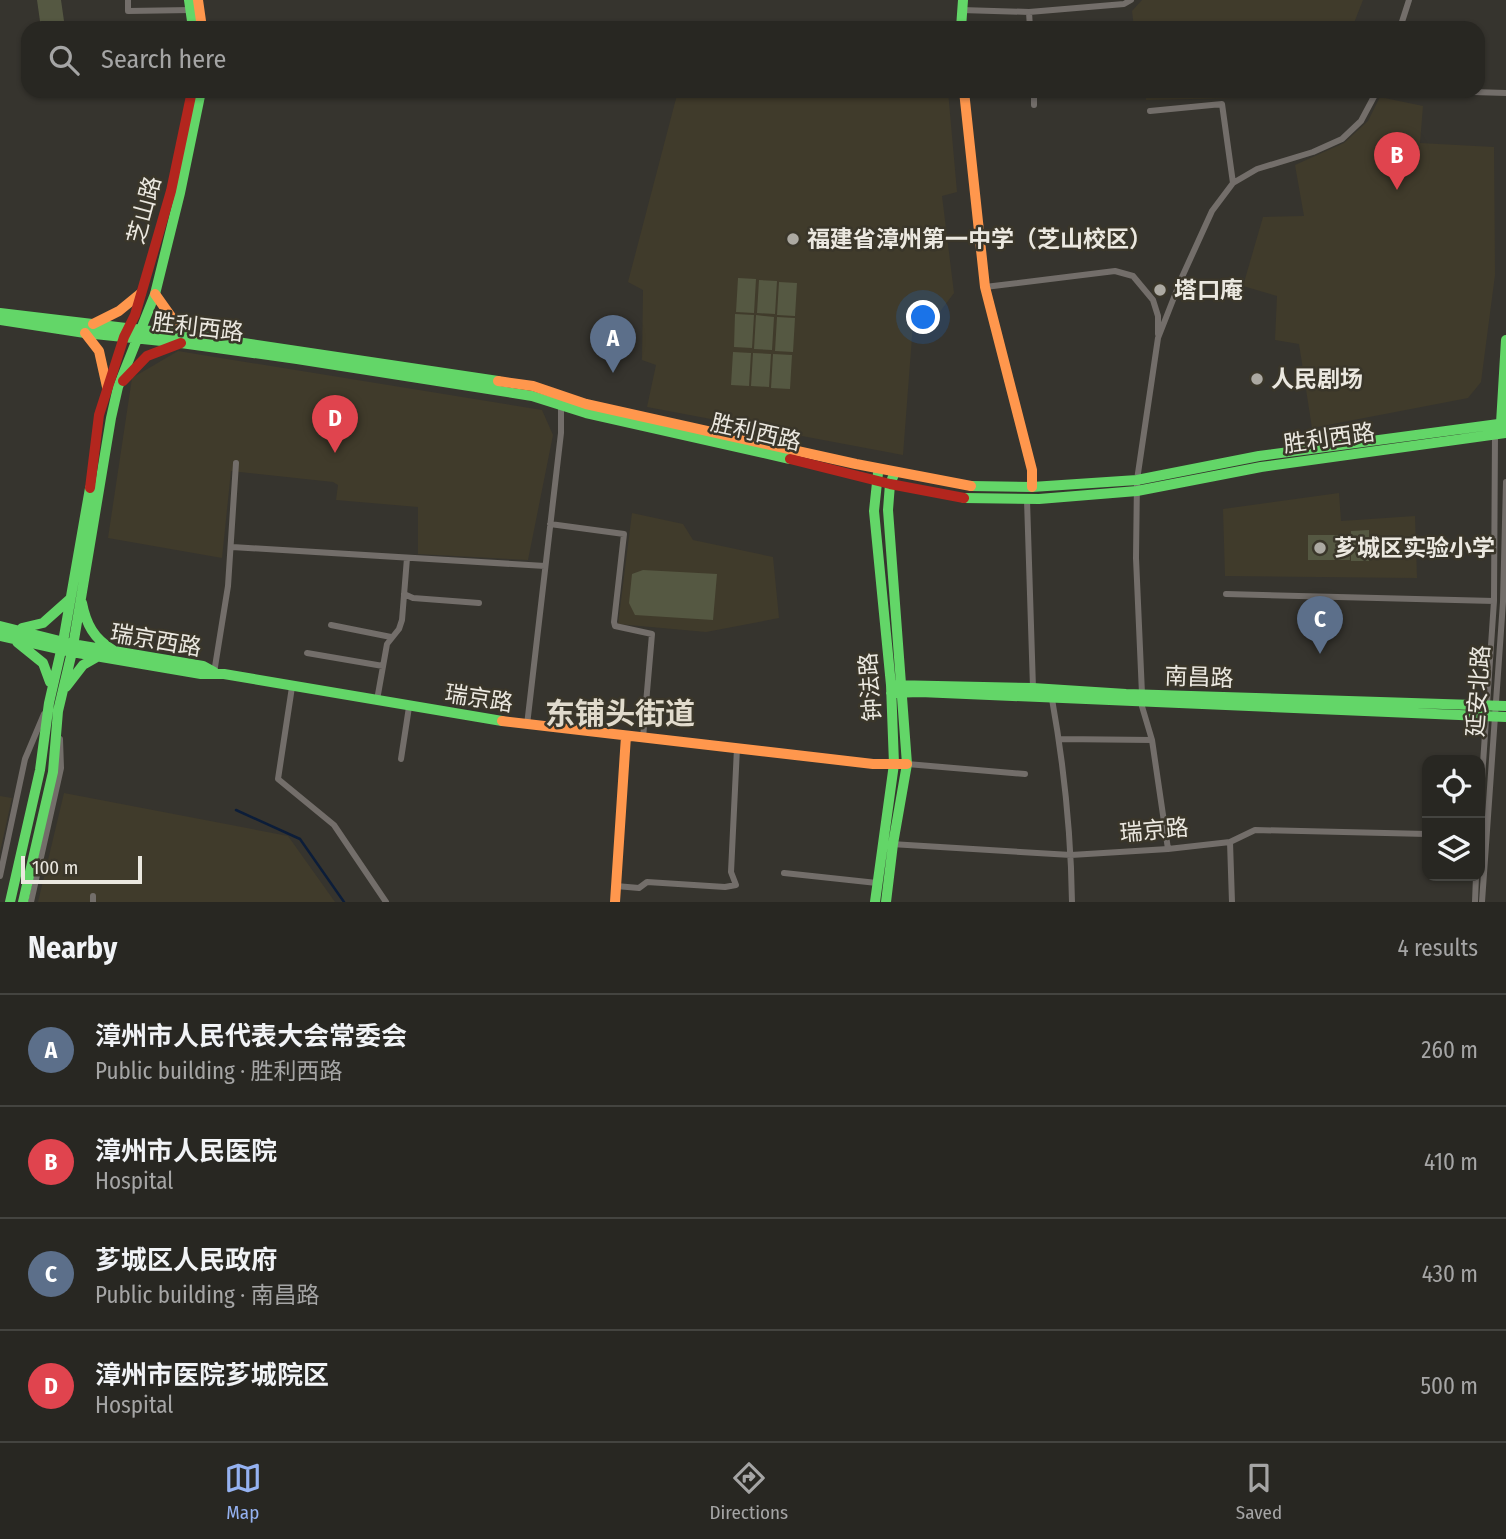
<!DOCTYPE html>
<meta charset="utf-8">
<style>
:root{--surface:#282722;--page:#34332f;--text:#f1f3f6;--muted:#a5a5a5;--line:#444440;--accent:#95b2f1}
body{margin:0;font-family:"Fira Sans Condensed","Noto Sans SC",sans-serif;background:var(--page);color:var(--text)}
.controls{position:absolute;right:21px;bottom:21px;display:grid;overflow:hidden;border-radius:14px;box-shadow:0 2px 5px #0004}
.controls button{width:63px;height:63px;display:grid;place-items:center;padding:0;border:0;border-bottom:2px solid var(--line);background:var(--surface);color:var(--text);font:35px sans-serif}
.scale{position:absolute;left:21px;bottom:18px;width:121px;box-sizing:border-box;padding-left:7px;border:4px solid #ebe8e0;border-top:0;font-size:19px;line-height:24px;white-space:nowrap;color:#ebe8e0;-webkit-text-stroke:5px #3a362a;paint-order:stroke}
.you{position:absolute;left:924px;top:318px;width:24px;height:24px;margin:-18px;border:5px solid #fff;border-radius:50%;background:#1a73e8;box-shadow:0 0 0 10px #1a73e833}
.badge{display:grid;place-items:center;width:46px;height:46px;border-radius:50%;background:var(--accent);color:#fff;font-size:23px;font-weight:700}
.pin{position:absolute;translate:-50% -58px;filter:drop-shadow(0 2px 4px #0008)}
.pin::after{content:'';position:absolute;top:37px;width:24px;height:21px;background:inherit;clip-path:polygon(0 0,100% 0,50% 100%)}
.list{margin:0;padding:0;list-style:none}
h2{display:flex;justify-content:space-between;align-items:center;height:91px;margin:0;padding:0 28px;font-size:30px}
h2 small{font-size:23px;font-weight:400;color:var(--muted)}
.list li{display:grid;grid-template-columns:46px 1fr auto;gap:21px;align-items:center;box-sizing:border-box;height:112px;padding:0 28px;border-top:2px solid var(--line)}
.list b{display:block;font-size:26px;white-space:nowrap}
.list p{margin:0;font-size:23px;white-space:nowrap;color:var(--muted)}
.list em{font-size:23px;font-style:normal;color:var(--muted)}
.icon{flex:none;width:38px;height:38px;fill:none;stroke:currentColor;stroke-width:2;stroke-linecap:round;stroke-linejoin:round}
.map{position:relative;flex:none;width:1506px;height:902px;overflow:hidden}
.search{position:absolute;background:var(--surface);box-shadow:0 2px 5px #0004;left:21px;right:21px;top:21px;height:77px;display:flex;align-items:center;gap:18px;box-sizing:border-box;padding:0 24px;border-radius:21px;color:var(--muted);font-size:26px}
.sheet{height:539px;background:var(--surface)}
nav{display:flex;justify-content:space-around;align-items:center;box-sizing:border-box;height:98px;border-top:2px solid var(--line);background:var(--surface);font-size:19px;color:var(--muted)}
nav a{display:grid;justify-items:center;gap:4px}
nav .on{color:var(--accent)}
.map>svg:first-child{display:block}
.built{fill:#403b2b}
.green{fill:#555842}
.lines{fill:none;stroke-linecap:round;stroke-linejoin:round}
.stream{stroke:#0c1d39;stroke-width:2.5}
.street{stroke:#736e6a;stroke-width:6}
.fast{stroke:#63d668;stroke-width:10}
.slow{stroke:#ff974d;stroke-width:10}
.jam{stroke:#b3261e;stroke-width:10}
.poi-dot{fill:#aca9a2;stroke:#3a362a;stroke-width:2.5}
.labels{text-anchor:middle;stroke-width:5;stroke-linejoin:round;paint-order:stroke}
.street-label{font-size:23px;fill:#ebe8e0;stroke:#3a362a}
.poi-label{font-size:23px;font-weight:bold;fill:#ebe8e0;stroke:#3a362a;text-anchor:start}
.district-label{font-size:30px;font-weight:bold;fill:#e1dbcd;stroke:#3a362a}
</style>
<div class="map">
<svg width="1506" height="902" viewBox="0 0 1506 902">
<rect width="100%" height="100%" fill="#36342e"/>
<path class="built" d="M 1142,0 L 1363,0 L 1352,28 L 1134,28 L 1132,11 Z
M 678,91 L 948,91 L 957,192 L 942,196 L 954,293 L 939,313 L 913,324 L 903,455 L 647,407 L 656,365 L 642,360 L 643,290 L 628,282 Z
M 1145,91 L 1262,91 L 1239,98 L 1146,100 Z
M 1380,97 L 1423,106 L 1420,143 L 1494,147 L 1495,275 L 1481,382 L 1468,398 L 1312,428 L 1299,344 L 1275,340 L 1277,296 L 1243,286 L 1263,217 L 1304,216 L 1295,165 L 1344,143 L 1368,121 Z
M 178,351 L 542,410 L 553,435 L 528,560 L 418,554 L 418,507 L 336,500 L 338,485 L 333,482 L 231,471 L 222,558 L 108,538 L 132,378 Z
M 1339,493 L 1341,521 L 1415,516 L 1417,578 L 1225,576 L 1223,509 Z
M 632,513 L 683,524 L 693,540 L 773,557 L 779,618 L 706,632 L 618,624 Z
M 64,793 L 288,836 L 335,902 L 38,902 Z
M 0,796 L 12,798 L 0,852 Z"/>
<path class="green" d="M 37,0 L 61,0 L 65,28 L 41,28 Z
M 738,278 L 756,279 L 754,313 L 736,312 Z
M 759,280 L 777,281 L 775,314 L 757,313 Z
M 779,282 L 797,283 L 795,316 L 777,315 Z
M 735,314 L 754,315 L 752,348 L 734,347 Z
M 756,315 L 774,317 L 772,350 L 754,349 Z
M 777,317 L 795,318 L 793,352 L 775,351 Z
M 733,352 L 751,353 L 749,386 L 731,385 Z
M 753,353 L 771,354 L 769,387 L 751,386 Z
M 773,354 L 792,355 L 790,389 L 771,388 Z
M 1369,530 L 1369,561 L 1351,561 L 1351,531 Z
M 1308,535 L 1349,535 L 1350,560 L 1308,560 Z
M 643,570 L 717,574 L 713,620 L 635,615 L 629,603 L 632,574 Z"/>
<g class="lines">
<path class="stream" d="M 236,810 L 300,839 L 344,902"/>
<path class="street" d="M 128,0 L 128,11 L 191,10
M 961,10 L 1029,12 L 1124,4 L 1131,0
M 1029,12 L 1030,28
M 1400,28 L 1409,0
M 1034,91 L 1034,105
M 1440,91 L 1506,93
M 1150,111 L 1222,104 L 1233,183
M 985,287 L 1115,271 L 1133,276 L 1153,300 L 1158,316 L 1158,334
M 1027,500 L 1033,688
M 550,524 L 624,534 L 614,622 L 615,626 L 652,634 L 643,738
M 232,547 L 545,566
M 404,594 L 413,598 L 479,603
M 1226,594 L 1494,601
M 331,625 L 391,637
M 307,653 L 383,666
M 214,673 L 228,586 L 236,463
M 292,687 L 278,779 L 334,825 L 386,902
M 1142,694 L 1136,558 L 1137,480 L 1158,338 L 1182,277 L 1212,211 L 1233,183 L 1257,169 L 1313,152 L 1342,139 L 1361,121 L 1377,91
M 1052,699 C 1064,766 1071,834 1072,902
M 377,700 L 387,644 L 399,629 L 402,620 L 407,558
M 1141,703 L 1152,740 L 1168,849
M 527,725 L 561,433 L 561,404
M 1059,739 L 1152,740
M 401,759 L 409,707
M 907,764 L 1025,774
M 1480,808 L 1494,601 L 1495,434
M 1230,842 L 1232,902
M 891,844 L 1071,855 L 1168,849 L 1230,842 L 1255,830 L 1427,834
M 784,873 L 877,883
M 0,876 L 25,759 L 44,714
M 616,886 L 639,888 L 647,882 L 725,887 L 736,885 L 731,872 L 737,748
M 31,902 L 61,768 L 60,739
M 93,902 L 93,896
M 1475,902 L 1476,876
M 1482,902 L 1503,602 L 1506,482"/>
<path class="fast" d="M 189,0 L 193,28
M 961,28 L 963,0
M 0,313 L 210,338 L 498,381
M 0,320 L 85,333 L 181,343 L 297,359 L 532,396 L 586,413 L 790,459
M 1505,429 L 1501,423 L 1506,340
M 971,486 L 1032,487 L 1137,480 L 1259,456 L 1506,423
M 964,498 L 1039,499 L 1137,491 L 1261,467 L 1506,433
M 82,603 C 86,624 94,639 113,650
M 0,626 L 72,644 L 203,666 L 214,672
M 22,628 L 43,623 L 70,599
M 0,636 L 72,652 L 201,674 L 224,674 L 502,721
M 17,642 L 43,663 L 50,682
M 891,685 L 1033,688 L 1126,694 L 1506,706
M 66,687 L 83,665 L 97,657
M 891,693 L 920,692 L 1506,717
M 10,902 L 40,770 L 49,703 L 63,642 L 90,488
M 23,902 L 53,772 L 58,711 L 72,652 L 111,418 L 118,387 L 155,294 L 180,193 L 201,91
M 875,902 L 894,764 L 891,685 L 874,511 L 878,473
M 886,902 L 893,844 L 907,764 L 888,510 L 890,484 L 895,472"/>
<path class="slow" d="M 198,0 L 202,28
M 964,91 L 985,287 L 1032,470 L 1032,487
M 155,294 L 172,318 L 198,333
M 93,324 L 119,311 L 141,293
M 85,333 L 99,351 L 107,387
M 498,381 L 533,386 L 586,404 L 856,464 L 971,486
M 502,721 L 873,764 L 907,764
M 615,902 L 626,736"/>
<path class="jam" d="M 123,381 L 147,356 L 181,343
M 790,459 L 890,484 L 964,498
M 90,488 L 99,415 L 124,337 L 135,315 L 171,191 L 192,91"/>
</g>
<g class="poi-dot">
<circle cx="793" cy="239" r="7"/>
<circle cx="1160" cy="290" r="7"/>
<circle cx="1257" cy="379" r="7"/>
<circle cx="1320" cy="548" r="7"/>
</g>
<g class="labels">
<g class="street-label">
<text transform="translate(144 210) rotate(-75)" y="8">芝山路</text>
<text transform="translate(198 327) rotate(7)" y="8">胜利西路</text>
<text transform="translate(756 432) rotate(13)" y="8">胜利西路</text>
<text transform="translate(1329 438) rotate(-8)" y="8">胜利西路</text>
<text transform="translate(156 640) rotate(10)" y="8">瑞京西路</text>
<text transform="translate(1199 677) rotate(2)" y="8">南昌路</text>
<text transform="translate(870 687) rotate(-94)" y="8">钟法路</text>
<text transform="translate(1478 691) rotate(-86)" y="8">延安北路</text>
<text transform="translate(479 698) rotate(9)" y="8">瑞京路</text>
<text transform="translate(1154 830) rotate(-5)" y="8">瑞京路</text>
</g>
<g class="poi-label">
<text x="807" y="247">福建省漳州第一中学（芝山校区）</text>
<text x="1174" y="298">塔口庵</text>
<text x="1271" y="387">人民剧场</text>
<text x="1334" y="556">芗城区实验小学</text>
</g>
<g class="district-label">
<text x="620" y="724">东铺头街道</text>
</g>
</g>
</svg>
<div class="controls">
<button><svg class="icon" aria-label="locate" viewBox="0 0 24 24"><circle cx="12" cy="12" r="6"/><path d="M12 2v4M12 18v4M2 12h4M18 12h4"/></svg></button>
<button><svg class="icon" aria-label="layers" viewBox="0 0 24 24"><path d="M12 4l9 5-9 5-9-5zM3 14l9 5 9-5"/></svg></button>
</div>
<div class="scale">100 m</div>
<div class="you"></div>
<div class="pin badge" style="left:613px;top:373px;background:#5c6f8a">A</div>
<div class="pin badge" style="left:1397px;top:190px;background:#e0444e">B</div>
<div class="pin badge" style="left:1320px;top:654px;background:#5c6f8a">C</div>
<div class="pin badge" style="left:335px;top:453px;background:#e0444e">D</div>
<div class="search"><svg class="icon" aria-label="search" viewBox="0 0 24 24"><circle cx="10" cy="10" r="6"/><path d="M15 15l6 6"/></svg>Search here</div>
</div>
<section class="sheet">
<h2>Nearby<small>4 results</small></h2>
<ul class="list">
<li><span class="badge" style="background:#5c6f8a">A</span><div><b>漳州市人民代表大会常委会</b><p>Public building · 胜利西路</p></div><em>260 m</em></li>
<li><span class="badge" style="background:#e0444e">B</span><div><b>漳州市人民医院</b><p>Hospital</p></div><em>410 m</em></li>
<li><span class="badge" style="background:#5c6f8a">C</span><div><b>芗城区人民政府</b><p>Public building · 南昌路</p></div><em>430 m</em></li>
<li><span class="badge" style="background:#e0444e">D</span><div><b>漳州市医院芗城院区</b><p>Hospital</p></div><em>500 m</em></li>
</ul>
</section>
<nav>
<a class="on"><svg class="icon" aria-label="map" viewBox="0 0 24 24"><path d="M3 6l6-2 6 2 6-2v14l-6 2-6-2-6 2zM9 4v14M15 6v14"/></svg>Map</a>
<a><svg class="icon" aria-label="directions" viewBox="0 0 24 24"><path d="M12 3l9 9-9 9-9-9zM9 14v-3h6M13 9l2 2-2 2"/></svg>Directions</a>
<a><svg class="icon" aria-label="saved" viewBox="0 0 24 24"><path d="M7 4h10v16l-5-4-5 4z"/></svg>Saved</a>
</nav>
